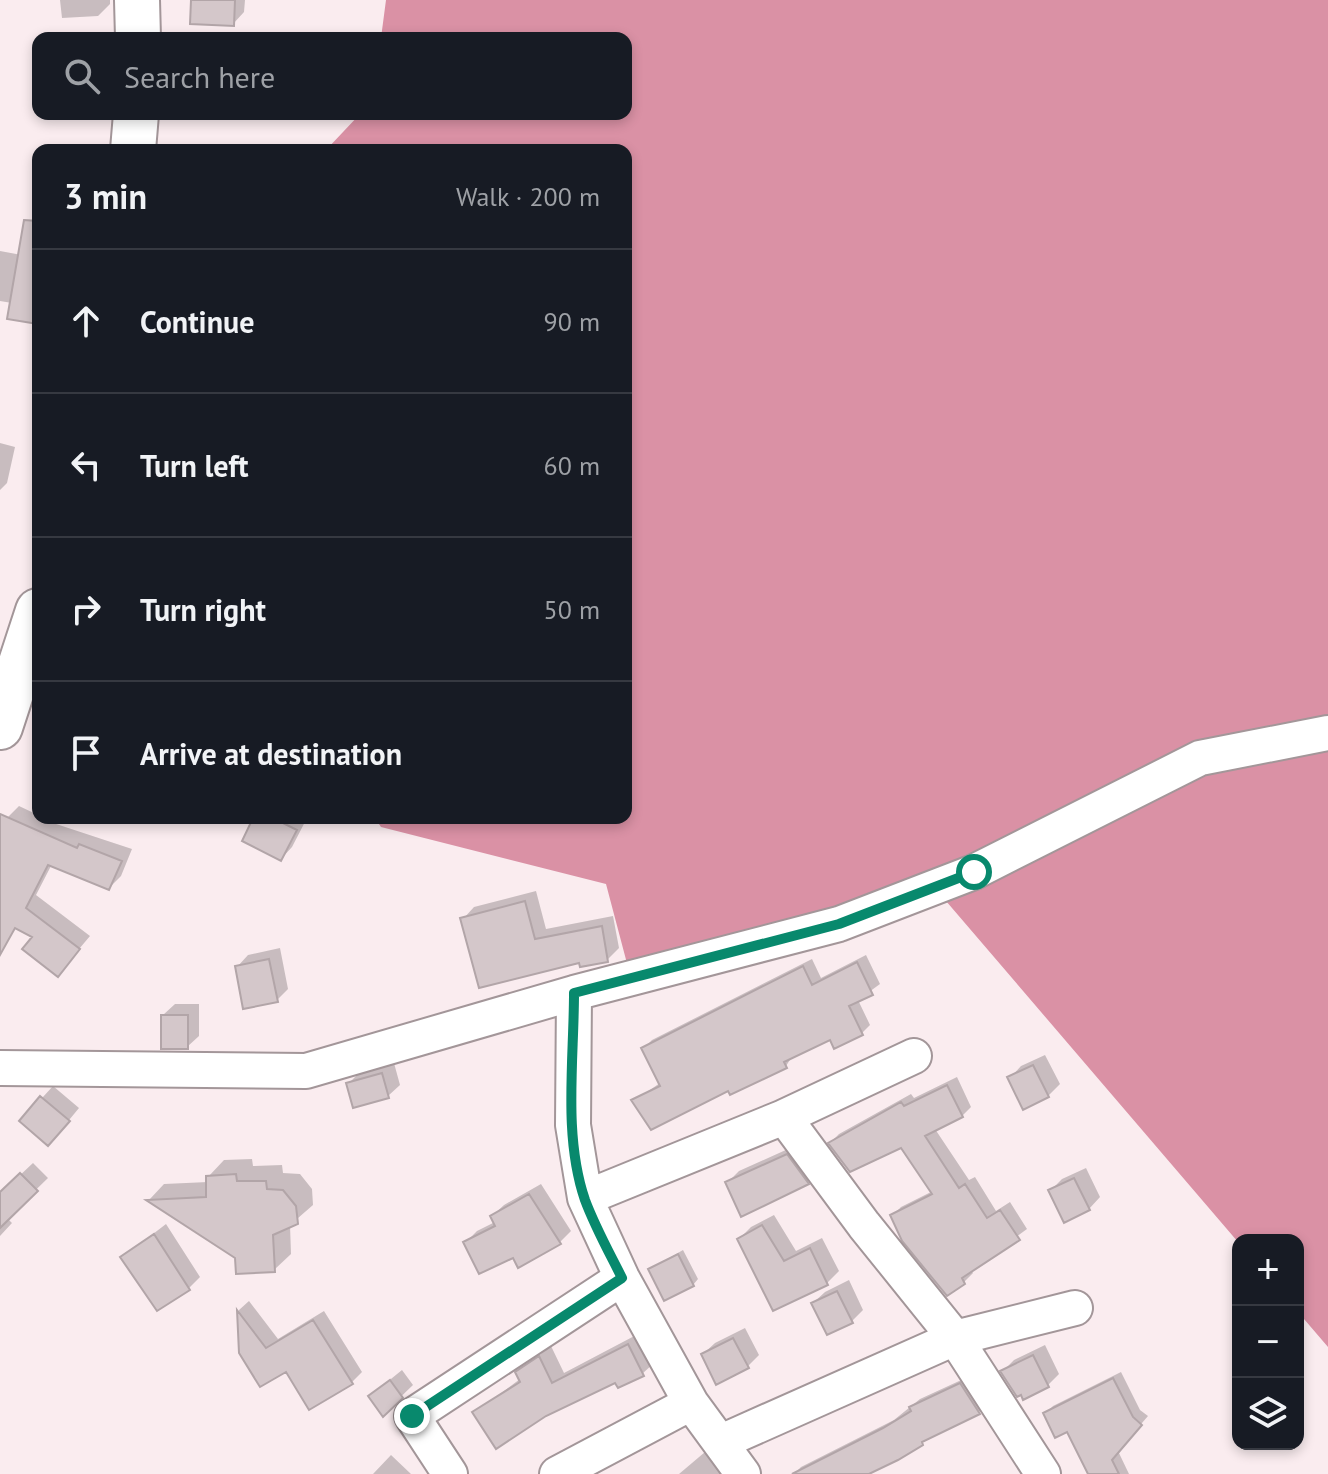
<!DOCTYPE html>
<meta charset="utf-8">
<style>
:root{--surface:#171b24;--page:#242831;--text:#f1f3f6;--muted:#9ea1a6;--line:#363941}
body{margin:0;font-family:"PT Sans",sans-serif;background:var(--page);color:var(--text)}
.controls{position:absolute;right:24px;bottom:24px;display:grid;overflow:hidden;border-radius:16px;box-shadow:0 4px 12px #0003}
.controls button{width:72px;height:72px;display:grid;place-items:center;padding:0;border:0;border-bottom:2px solid var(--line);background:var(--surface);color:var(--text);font:40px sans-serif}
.stop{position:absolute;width:24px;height:24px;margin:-18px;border:6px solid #08896d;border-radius:50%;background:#fff}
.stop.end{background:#08896d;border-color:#fff;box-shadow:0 2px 8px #0008}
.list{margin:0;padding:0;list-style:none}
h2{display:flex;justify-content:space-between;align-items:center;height:104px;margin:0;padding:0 32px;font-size:34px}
h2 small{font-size:26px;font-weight:400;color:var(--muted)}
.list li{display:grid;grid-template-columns:52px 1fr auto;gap:24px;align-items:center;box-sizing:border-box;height:144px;padding:0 32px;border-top:2px solid var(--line)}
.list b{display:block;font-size:30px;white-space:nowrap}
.list em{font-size:26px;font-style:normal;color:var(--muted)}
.icon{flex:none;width:44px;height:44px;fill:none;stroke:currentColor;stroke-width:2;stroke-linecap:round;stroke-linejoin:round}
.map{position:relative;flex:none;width:1328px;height:1474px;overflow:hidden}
.search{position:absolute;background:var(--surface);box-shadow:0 4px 12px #0003;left:32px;top:32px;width:600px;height:88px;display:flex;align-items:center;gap:20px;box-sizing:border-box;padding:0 28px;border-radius:16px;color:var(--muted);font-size:30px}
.panel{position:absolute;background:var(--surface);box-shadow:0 4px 12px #0003;left:32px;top:144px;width:600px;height:680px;border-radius:16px}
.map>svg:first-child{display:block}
.forest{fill:#da91a5}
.shadow{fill:#0003}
.building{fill:#d4c7ca;stroke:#b2a5a8;stroke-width:2}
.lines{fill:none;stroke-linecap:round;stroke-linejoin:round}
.street-casing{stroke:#a39699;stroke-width:38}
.primary-casing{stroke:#a39699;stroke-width:48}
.street{stroke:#fff;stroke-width:34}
.primary{stroke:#fff;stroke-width:44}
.route{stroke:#08896d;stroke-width:10}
</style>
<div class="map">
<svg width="1328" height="1474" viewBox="0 0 1328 1474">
<rect width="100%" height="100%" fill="#faecef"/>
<path class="forest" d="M 386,0 L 1328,0 L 1328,1347 L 1298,1312 L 1298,1240 L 1238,1242 L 940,894 L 629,971 L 606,884 L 381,827 L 375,818 L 626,818 L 626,150 L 326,150 L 360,114 L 626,114 L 626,38 L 381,38 Z"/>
<path class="shadow" d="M 60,0 L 110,0 L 110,4 L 98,16 L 62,18 Z
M 193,0 L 245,0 L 244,12 L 233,24 Z
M 0,251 L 38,258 L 38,325 L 9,317 L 12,303 L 0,301 Z
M 0,443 L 15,447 L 7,483 L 0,490 Z
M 19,806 L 38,815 L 38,818 L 132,849 L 121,876 L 109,888 L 52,864 L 36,895 L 90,936 L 58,974 L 35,936 L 0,918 L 0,834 L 7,818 Z
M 256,818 L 307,818 L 292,847 L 281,859 Z
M 536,891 L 546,929 L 613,916 L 619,948 L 607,960 L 581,960 L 463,919 L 474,907 Z
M 280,948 L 288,989 L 277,1000 L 237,967 L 248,955 Z
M 866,955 L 880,984 L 858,1000 L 870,1025 L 862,1033 L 831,1037 L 793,1055 L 786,1066 L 731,1093 L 729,1089 L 634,1101 L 660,1083 L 643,1049 L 652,1040 L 812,959 L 821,978 Z
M 175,1004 L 199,1004 L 199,1036 L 187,1047 L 163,1015 Z
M 1045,1055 L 1060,1084 L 1048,1096 L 1010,1078 L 1021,1066 Z
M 394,1063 L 400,1085 L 388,1096 L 349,1083 L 360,1072 Z
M 957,1077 L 971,1107 L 962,1116 L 935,1129 L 969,1180 L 975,1177 L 996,1211 L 1010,1202 L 1027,1229 L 971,1270 L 973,1273 L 964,1282 L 947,1293 L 892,1216 L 901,1207 L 933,1191 L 902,1145 L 830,1143 L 839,1134 L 911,1094 L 914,1098 Z
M 53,1086 L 79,1108 L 60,1131 L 22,1120 Z
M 799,1144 L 819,1171 L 807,1182 L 727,1183 L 739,1171 Z
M 252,1159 L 253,1166 L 282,1165 L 283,1173 L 300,1174 L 312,1189 L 313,1205 L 290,1225 L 291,1254 L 274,1270 L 237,1257 L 149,1200 L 164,1184 L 208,1182 L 208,1177 L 224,1160 Z
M 33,1163 L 48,1178 L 7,1218 L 12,1223 L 0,1236 L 0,1194 Z
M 1086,1168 L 1100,1197 L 1089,1209 L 1050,1191 L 1062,1179 Z
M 541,1184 L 571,1231 L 560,1242 L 514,1255 L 466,1242 L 477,1231 L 495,1222 L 492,1216 L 504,1205 Z
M 774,1215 L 796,1251 L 822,1238 L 839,1271 L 827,1283 L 774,1308 L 739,1239 L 751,1227 Z
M 166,1224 L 200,1277 L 189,1288 L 123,1257 Z
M 683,1250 L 698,1279 L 693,1285 L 650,1269 Z
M 849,1280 L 863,1310 L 852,1321 L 813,1303 L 825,1292 Z
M 249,1301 L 278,1339 L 324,1311 L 362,1372 L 352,1382 L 286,1369 L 241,1353 L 239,1310 Z
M 745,1328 L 759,1355 L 747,1367 L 703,1354 L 715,1343 Z
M 640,1333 L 654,1363 L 642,1374 L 475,1413 L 520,1379 L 517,1373 L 551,1346 L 564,1373 Z
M 1045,1345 L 1059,1374 L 1048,1385 L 1003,1371 L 1014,1360 Z
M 402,1370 L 413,1385 L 383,1414 L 370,1396 Z
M 1121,1372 L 1140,1410 L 1148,1416 L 1118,1451 L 1129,1474 L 1090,1474 L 1068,1430 L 1046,1413 L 1053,1406 Z
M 970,1376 L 988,1404 L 979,1412 L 864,1474 L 794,1474 L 801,1467 L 894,1420 L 920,1399 Z
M 705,1452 L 723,1474 L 679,1474 Z
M 391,1455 L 411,1474 L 373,1474 Z"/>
<path class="building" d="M 191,0 L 235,0 L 234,26 L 190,24 Z
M 24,220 L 38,221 L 38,324 L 7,319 Z
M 0,814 L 77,848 L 79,844 L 122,861 L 109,890 L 48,865 L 26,908 L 80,949 L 58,977 L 22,949 L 32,937 L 15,928 L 0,955 Z
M 253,818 L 273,818 L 297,830 L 281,861 L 242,841 Z
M 525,901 L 535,939 L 602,926 L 608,962 L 580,967 L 579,963 L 479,988 L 460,918 Z
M 269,959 L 278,1002 L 243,1009 L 235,966 Z
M 857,962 L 873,995 L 849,1006 L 863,1035 L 834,1049 L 830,1040 L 784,1062 L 787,1068 L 730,1095 L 728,1091 L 651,1130 L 631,1100 L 660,1086 L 641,1048 L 803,966 L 812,985 Z
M 161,1015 L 188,1015 L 188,1049 L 161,1049 Z
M 1033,1065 L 1049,1097 L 1023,1110 L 1007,1077 Z
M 382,1073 L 389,1098 L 353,1108 L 346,1083 Z
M 947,1085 L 963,1117 L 925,1136 L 959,1188 L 965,1184 L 987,1218 L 1000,1210 L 1020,1240 L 962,1278 L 965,1284 L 947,1296 L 902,1241 L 890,1215 L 932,1194 L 901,1148 L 850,1172 L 828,1143 L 901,1102 L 904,1106 Z
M 40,1096 L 70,1121 L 48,1146 L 19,1121 Z
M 787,1154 L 809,1184 L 741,1217 L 725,1182 Z
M 20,1173 L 38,1191 L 0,1228 L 0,1192 Z
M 236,1174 L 237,1181 L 266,1181 L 267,1189 L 283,1190 L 296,1206 L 298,1224 L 273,1235 L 275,1272 L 236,1274 L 235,1258 L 146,1200 L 206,1197 L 206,1176 Z
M 1074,1178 L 1090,1210 L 1064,1223 L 1048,1190 Z
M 529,1194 L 561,1244 L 518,1268 L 513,1258 L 479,1274 L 463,1242 L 495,1226 L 490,1216 Z
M 762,1225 L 784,1261 L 810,1248 L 828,1285 L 773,1311 L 737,1239 Z
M 154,1234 L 190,1290 L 157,1311 L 120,1257 Z
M 678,1254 L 694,1286 L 664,1301 L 648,1269 Z
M 837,1291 L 853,1323 L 827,1335 L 811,1303 Z
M 237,1310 L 266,1348 L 313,1320 L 353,1384 L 309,1410 L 286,1372 L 260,1387 L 239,1353 Z
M 733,1338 L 749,1368 L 716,1385 L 701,1354 Z
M 628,1344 L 644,1376 L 618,1388 L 615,1383 L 546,1416 L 496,1449 L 472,1412 L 520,1382 L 515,1372 L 539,1356 L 552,1383 Z
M 1033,1355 L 1049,1387 L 1023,1400 L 1021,1395 L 1017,1397 L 1000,1371 Z
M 1113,1378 L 1133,1417 L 1142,1425 L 1112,1460 L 1119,1474 L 1088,1474 L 1067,1432 L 1055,1438 L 1043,1413 Z
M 390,1380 L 403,1398 L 383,1417 L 368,1396 Z
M 960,1383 L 980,1414 L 922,1442 L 923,1445 L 898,1460 L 869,1474 L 792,1474 L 883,1428 L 911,1411 L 909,1407 Z"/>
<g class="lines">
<defs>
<path id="street" d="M 574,993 L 573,1125 L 585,1198 L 622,1278 L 691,1403 L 743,1474
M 0,1068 L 306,1071 L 574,993 L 839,924 L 974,872 L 1200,758 L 1328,733
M 784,1117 L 864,1225 L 955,1338 L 1043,1474
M 585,1198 L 784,1117 L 914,1056
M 721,1442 L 955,1338 L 1075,1308
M 450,1474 L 412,1416 L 622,1278
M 557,1474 L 691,1403"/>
<path id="primary" d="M 137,0 L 138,38
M 133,150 L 136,114
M 0,727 L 38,611"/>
</defs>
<use href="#street" class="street-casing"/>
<use href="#primary" class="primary-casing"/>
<use href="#street" class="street"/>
<use href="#primary" class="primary"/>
</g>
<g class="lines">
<path class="route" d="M 412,1416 L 622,1278 C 609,1252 595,1227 585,1200 C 563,1136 574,1060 574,993 L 839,924 L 974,872"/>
</g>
</svg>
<div class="controls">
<button>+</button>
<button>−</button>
<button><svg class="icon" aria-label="layers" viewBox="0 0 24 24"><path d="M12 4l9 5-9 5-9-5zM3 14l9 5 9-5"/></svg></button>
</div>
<div class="stop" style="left:974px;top:872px"></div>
<div class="stop end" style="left:412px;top:1416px"></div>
<div class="search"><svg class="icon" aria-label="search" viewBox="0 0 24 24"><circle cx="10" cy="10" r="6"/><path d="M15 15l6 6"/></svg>Search here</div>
<section class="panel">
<h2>3 min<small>Walk · 200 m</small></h2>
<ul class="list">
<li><svg class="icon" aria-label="ahead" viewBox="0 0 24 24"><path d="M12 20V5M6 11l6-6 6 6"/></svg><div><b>Continue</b></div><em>90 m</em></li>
<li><svg class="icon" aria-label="left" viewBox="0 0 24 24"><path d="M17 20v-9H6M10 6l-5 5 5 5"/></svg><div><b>Turn left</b></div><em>60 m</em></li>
<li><svg class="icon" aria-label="right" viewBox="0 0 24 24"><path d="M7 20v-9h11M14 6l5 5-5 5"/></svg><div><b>Turn right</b></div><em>50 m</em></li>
<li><svg class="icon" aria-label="arrive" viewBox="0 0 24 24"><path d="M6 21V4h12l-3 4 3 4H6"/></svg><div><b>Arrive at destination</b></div></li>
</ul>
</section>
</div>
